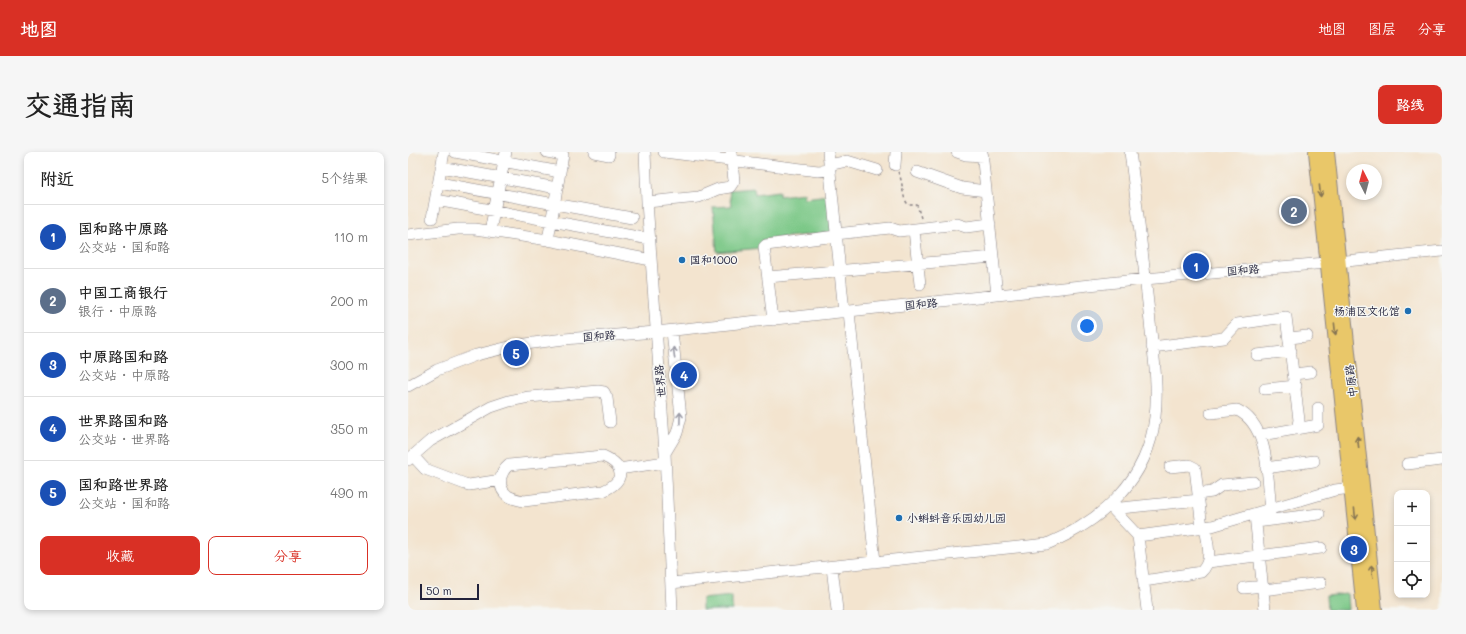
<!DOCTYPE html>
<html lang="zh">
<meta charset="utf-8">
<style>
:root{--surface:#fff;--page:#f6f6f6;--text:#222;--muted:#767676;--line:#e0e0e0;--accent:#d93025}
body{margin:0;font-family:Mali,"LXGW WenKai TC",sans-serif;background:var(--page);color:var(--text)}
.controls{position:absolute;right:12px;bottom:12px;display:grid;overflow:hidden;border-radius:8px;box-shadow:0 2px 6px #0003}
.controls button{width:36px;height:36px;display:grid;place-items:center;padding:0;border:0;border-bottom:1px solid var(--line);background:var(--surface);color:var(--text);font:20px sans-serif}
.compass{position:absolute;left:938px;top:12px;width:36px;height:36px;border-radius:50%;background:var(--surface);box-shadow:0 2px 6px #0003;rotate:354deg}
.scale{position:absolute;left:12px;bottom:10px;width:59px;box-sizing:border-box;padding-left:4px;border:2px solid #22223b;border-top:0;font-size:11px;line-height:14px;white-space:nowrap;color:#22223b;-webkit-text-stroke:3px #f6f6f2;paint-order:stroke}
.you{position:absolute;left:679px;top:174px;width:14px;height:14px;margin:-10px;border:3px solid #fff;border-radius:50%;background:#1a73e8;box-shadow:0 0 0 6px #1a73e833}
.badge{display:grid;place-items:center;width:26px;height:26px;border-radius:50%;background:var(--accent);color:#fff;font-size:13px;font-weight:700}
.pin{position:absolute;translate:-50% -50%;border:2px solid #fff;box-shadow:0 1px 4px #0006}
.list{margin:0;padding:0;list-style:none}
h2{display:flex;justify-content:space-between;align-items:center;height:52px;margin:0;padding:0 16px;font-size:17px}
h2 small{font-size:13px;font-weight:400;color:var(--muted)}
.list li{display:grid;grid-template-columns:26px 1fr auto;gap:12px;align-items:center;box-sizing:border-box;height:64px;padding:0 16px;border-top:1px solid var(--line)}
.list b{display:block;font-size:15px;white-space:nowrap}
.list p{margin:0;font-size:13px;white-space:nowrap;color:var(--muted)}
.list em{font-size:13px;font-style:normal;color:var(--muted)}
.actions{display:flex;gap:8px;padding:12px 16px}
.actions a{flex:1;padding:9px 0;border:1px solid var(--accent);border-radius:8px;text-align:center;font-size:14px;color:var(--accent)}
.actions .main{background:var(--accent);color:#fff}
.icon{flex:none;width:22px;height:22px;fill:none;stroke:currentColor;stroke-width:2;stroke-linecap:round;stroke-linejoin:round}
.map{position:relative;flex:none;width:1034px;height:458px;overflow:hidden;border-radius:8px}
header{display:flex;align-items:center;gap:24px;box-sizing:border-box;height:56px;padding:0 20px;background:var(--accent);color:#fff}
header strong{font-size:19px}
nav{display:flex;gap:22px;margin-inline-start:auto;font-size:14px}
.intro{display:flex;align-items:center;justify-content:space-between;box-sizing:border-box;height:96px;padding:0 24px}
h1{margin:0;font-size:28px}
.button{padding:10px 18px;border-radius:8px;background:var(--accent);color:#fff;font-size:14px;font-weight:700}
main{display:flex;gap:24px;padding:0 24px}
aside{flex:1;background:var(--surface);border-radius:8px;box-shadow:0 2px 6px #0003}
.map>svg:first-child{display:block}
.green{fill:#7bc887;stroke:#4e7561}
.lines{fill:none;stroke-linecap:round;stroke-linejoin:round}
.minor-casing{stroke:#8a8385;stroke-width:12}
.major-casing{stroke:#8a8385;stroke-width:16}
.path{stroke:#8a8385;stroke-width:1.5;stroke-dasharray:3 3;stroke-linecap:butt}
.minor{stroke:#fff;stroke-width:11}
.major{stroke:#e9c769;stroke-width:14}
.oneway{stroke:#867452}
.oneway2{stroke:#9c9ca7}
.poi-dot{fill:#1f6fb2;stroke:#f6f6f2;stroke-width:1.5}
.labels{text-anchor:middle;stroke-width:3;stroke-linejoin:round;paint-order:stroke}
.poi-label{font-size:11px;fill:#22223b;stroke:#f6f6f2;text-anchor:start}
.street-label{font-size:11px;fill:#22223b;stroke:#f6f6f2}
</style>
<header>
<strong>地图</strong>
<nav><a>地图</a><a>图层</a><a>分享</a></nav>
</header>
<div class="intro"><h1>交通指南</h1><a class="button">路线</a></div>
<main>
<aside>
<h2>附近<small>5个结果</small></h2>
<ul class="list">
<li><span class="badge" style="background:#1a4fb4">1</span><div><b>国和路中原路</b><p>公交站 · 国和路</p></div><em>110 m</em></li>
<li><span class="badge" style="background:#5c6f8a">2</span><div><b>中国工商银行</b><p>银行 · 中原路</p></div><em>200 m</em></li>
<li><span class="badge" style="background:#1a4fb4">3</span><div><b>中原路国和路</b><p>公交站 · 中原路</p></div><em>300 m</em></li>
<li><span class="badge" style="background:#1a4fb4">4</span><div><b>世界路国和路</b><p>公交站 · 世界路</p></div><em>350 m</em></li>
<li><span class="badge" style="background:#1a4fb4">5</span><div><b>国和路世界路</b><p>公交站 · 国和路</p></div><em>490 m</em></li>
</ul>
<div class="actions"><a class="main">收藏</a><a>分享</a></div>
</aside>
<div class="map">
<svg width="1034" height="458" viewBox="0 0 1034 458">
<rect width="100%" height="100%" fill="#f6f6f2"/>
<filter id="ink" filterUnits="userSpaceOnUse"><feTurbulence type="fractalNoise" baseFrequency=".025" numOctaves="2"/><feDisplacementMap in="SourceGraphic" scale="8" xChannelSelector="R" yChannelSelector="G"/><feConvolveMatrix kernelMatrix="1 2 1 2 8 2 1 2 1" color-interpolation-filters="sRGB"/></filter>
<filter id="wash" filterUnits="userSpaceOnUse"><feTurbulence type="fractalNoise" baseFrequency=".012" numOctaves="4" result="noise"/><feDisplacementMap in="SourceGraphic" scale="16" xChannelSelector="R" yChannelSelector="G"/><feGaussianBlur stdDeviation="0.9" result="paint"/><feColorMatrix in="noise" values="0 0 0 0 0 0 0 0 0 0 0 0 0 0 0 0 0 1.4 0 .05"/><feComposite in="paint" operator="in"/></filter>
<g filter="url(#wash)">
<rect width="100%" height="100%" fill="#f3e4cf"/>
<path class="green" d="M 346,36 L 347,42 L 371,39 L 371,44 L 396,41 L 396,46 L 420,43 L 424,80 L 354,88 L 354,96 L 309,100 L 305,55 L 323,54 L 321,38 Z
M 939,442 L 940,458 L 919,458 L 918,444 Z
M 324,444 L 324,458 L 294,458 L 294,447 Z"/>
</g>
<g filter="url(#ink)">
<g class="lines">
<defs>
<path id="minor" d="M 47,0 L 152,20
M 139,0 L 155,3 L 140,88
M 186,0 L 201,3 L 201,0
M 237,0 L 239,50 L 257,301 L 264,458
M 256,0 L 410,19 L 422,18
M 420,0 L 436,160
M 549,0 L 558,3 L 575,4
M 574,0 L 589,143
M 421,13 L 439,9 L 469,18
M 487,13 L 488,0
M 33,15 L 149,36
M 509,20 L 554,36 L 578,39
M 31,31 L 224,66
M 28,48 L 241,87
M 239,50 L 291,45 L 310,37 L 322,35 L 326,29 L 323,1
M 24,66 L 36,0
M 506,78 L 512,132
M 82,79 L 98,0
M 428,82 L 482,76 L 491,79 L 549,72 L 558,75 L 582,72
M 0,83 L 50,77 L 67,77 L 140,88 L 243,108
M 360,125 L 585,105
M 441,160 L 467,410
M 365,168 L 356,95 L 358,93 L 428,84
M 882,186 L 899,184
M 744,195 L 816,186 L 829,172 L 878,165 L 891,268 L 889,277
M 849,203 L 883,199
M 886,222 L 903,220
M 0,234 L 29,218 L 68,203 L 110,193 L 156,187 L 248,180 L 737,127 L 929,110 L 1034,99
M 857,237 L 888,234
M 803,261 L 829,258 C 862,273 859,326 863,358
M 853,283 L 910,273 L 910,256
M 257,301 L 269,281 L 273,265 L 264,179
M 195,304 C 218,314 217,329 195,339 L 116,349 C 111,348 105,347 100,344 C 89,336 91,321 101,313 Z
M 6,305 L 17,317 L 57,332 L 61,333 L 93,328
M 0,308 L 22,289 L 83,255 L 101,249 L 121,245 L 190,239 L 196,240 L 199,246 L 202,270
M 999,312 L 1034,308
M 762,315 L 781,313 L 787,316 L 794,376
M 858,316 L 906,309
M 211,317 L 257,310
M 790,342 L 804,340 L 814,333 L 845,330
M 702,354 L 730,384 L 739,458
M 707,359 L 713,356 L 791,348
M 847,363 L 857,458
M 848,370 L 911,362
M 730,384 L 804,374 L 927,338 L 944,336
M 800,410 L 913,396
M 424,415 L 429,458
M 736,429 L 793,420 C 806,408 799,390 797,375
M 263,431 L 639,392 C 694,369 740,328 747,265 C 751,230 744,194 741,160 C 735,106 729,53 722,0
M 836,436 L 855,434
M 855,438 L 913,431"/>
<path id="major" d="M 908,0 L 956,458
M 919,0 L 967,458"/>
</defs>
<use href="#minor" class="minor-casing"/>
<use href="#major" class="major-casing"/>
<path class="path" d="M 490,20 C 496,30 493,47 501,53 L 509,53 L 513,66"/>
<use href="#minor" class="minor"/>
<use href="#major" class="major"/>
</g>
<defs><path id="oneway-shaft" d="M-6 0H5M1.5-3L5.5 0L1.5 3" fill="none" stroke-width="1.6" stroke-linecap="round" stroke-linejoin="round"/></defs>
<g class="oneway">
<use href="#oneway-shaft" transform="translate(912 39) rotate(84)"/>
<use href="#oneway-shaft" transform="translate(927 177) rotate(84)"/>
<use href="#oneway-shaft" transform="translate(950 290) rotate(-97)"/>
<use href="#oneway-shaft" transform="translate(947 362) rotate(84)"/>
<use href="#oneway-shaft" transform="translate(964 419) rotate(-96)"/>
</g>
<g class="oneway2">
<use href="#oneway-shaft" transform="translate(266 201) rotate(-97)"/>
<use href="#oneway-shaft" transform="translate(272 266) rotate(-89)"/>
</g>
</g>
<g class="poi-dot">
<circle cx="274" cy="108" r="4"/>
<circle cx="1000" cy="159" r="4"/>
<circle cx="491" cy="366" r="4"/>
</g>
<g class="labels">
<g class="poi-label">
<text x="282" y="112">国和1000</text>
<text x="992" y="163" text-anchor="end">杨浦区文化馆</text>
<text x="499" y="370">小蝌蚪音乐园幼儿园</text>
</g>
<g class="street-label">
<text transform="translate(835 118) rotate(-5)" y="4">国和路</text>
<text transform="translate(513 152) rotate(-6)" y="4">国和路</text>
<text transform="translate(191 184) rotate(-4)" y="4">国和路</text>
<text transform="translate(252 229) rotate(-95)" y="4">世界路</text>
<text transform="translate(943 229) rotate(-97)" y="4">中原路</text>
</g>
</g>
</svg>
<div class="controls">
<button>+</button>
<button>−</button>
<button><svg class="icon" aria-label="locate" viewBox="0 0 24 24"><circle cx="12" cy="12" r="6"/><path d="M12 2v4M12 18v4M2 12h4M18 12h4"/></svg></button>
</div>
<svg class="compass" viewBox="-18 -18 36 36"><path d="M0-13l5 13h-10z" fill="#e53935"/><path d="M0 13l5-13h-10z" fill="#767676"/></svg>
<div class="scale">50 m</div>
<div class="you"></div>
<div class="pin badge" style="left:788px;top:114px;background:#1a4fb4">1</div>
<div class="pin badge" style="left:886px;top:59px;background:#5c6f8a">2</div>
<div class="pin badge" style="left:946px;top:397px;background:#1a4fb4">3</div>
<div class="pin badge" style="left:276px;top:223px;background:#1a4fb4">4</div>
<div class="pin badge" style="left:108px;top:201px;background:#1a4fb4">5</div>
</div>
</main>
